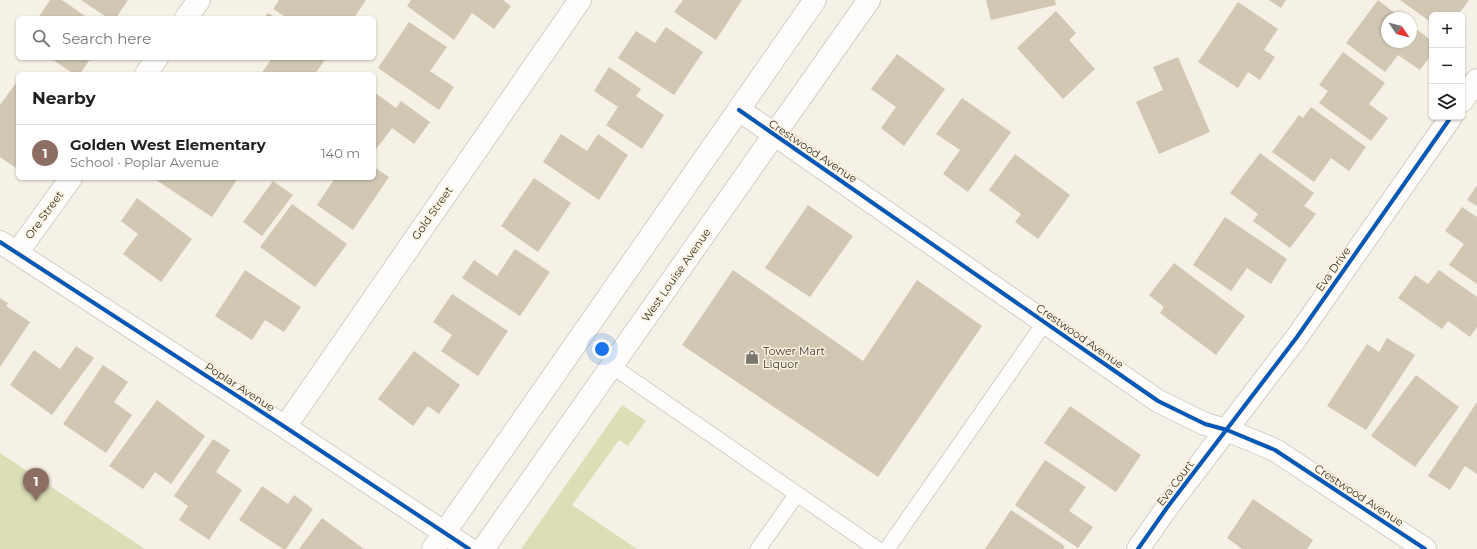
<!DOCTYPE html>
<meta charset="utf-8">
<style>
:root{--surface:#fff;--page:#f6f6f6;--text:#222;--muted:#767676;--line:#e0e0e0;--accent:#0f766e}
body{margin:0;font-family:Montserrat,sans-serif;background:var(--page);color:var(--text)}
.controls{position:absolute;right:12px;top:12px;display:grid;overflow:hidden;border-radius:6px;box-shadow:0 1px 3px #0004}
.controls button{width:36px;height:36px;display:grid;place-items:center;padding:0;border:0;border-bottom:1px solid var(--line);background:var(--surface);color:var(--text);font:20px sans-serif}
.compass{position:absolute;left:1381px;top:12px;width:36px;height:36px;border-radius:50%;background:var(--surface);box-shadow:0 1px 3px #0004;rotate:125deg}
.you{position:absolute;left:602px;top:349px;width:14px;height:14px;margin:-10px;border:3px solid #fff;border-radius:50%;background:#1a73e8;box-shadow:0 0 0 6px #1a73e833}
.badge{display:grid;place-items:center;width:26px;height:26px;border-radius:50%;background:var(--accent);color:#fff;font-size:13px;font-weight:700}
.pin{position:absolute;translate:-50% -33px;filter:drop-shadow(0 1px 2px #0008)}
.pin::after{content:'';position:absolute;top:21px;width:14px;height:12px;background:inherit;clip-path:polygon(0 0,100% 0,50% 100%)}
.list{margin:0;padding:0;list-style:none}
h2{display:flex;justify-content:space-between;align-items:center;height:52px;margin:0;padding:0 16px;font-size:17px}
h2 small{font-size:13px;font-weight:400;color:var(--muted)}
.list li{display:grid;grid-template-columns:26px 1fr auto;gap:12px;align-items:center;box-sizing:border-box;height:56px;padding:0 16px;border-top:1px solid var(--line)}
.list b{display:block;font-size:15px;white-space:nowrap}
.list p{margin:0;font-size:13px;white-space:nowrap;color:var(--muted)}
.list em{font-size:13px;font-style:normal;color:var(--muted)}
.icon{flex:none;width:22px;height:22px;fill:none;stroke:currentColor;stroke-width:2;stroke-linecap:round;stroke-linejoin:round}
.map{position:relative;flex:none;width:1477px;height:549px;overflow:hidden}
.search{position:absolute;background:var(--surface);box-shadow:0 1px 3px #0004;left:16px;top:16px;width:360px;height:44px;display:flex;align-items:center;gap:10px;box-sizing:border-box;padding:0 14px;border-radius:6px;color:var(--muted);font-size:15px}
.panel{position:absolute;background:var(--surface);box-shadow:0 1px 3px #0004;left:16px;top:72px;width:360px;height:108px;border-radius:6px}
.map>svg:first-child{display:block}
.green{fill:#dcdeb6}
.building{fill:#d1c7b3}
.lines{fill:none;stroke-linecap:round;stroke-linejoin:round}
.service-casing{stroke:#d3cfc7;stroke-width:17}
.minor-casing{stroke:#d3cfc7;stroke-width:24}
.secondary-casing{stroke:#d3cfc7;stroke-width:24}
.service{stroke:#fefdfb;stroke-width:15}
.minor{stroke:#fefdfb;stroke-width:22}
.secondary{stroke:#fefdfb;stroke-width:22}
.cycleway-casing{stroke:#fcf3e0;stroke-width:6}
.cycleway{stroke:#0057b8;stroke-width:4}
.labels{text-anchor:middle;stroke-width:3;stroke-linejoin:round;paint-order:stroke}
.street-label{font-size:11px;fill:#38352e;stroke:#fcf3e0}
.poi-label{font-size:11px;fill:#38352e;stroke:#fcf3e0;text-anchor:start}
</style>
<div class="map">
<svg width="1477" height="549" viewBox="0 0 1477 549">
<rect width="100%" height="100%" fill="#f6f1e6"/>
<path class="green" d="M 622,405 L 646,421 L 628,446 L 619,440 L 572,505 L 637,549 L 521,549 Z
M 0,453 L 145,549 L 0,549 Z"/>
<path class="building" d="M 50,0 L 62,0 L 88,18 L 38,18 Z
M 81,0 L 128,0 L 116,18 L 108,18 Z
M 279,0 L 366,0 L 354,18 L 287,18 L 273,9 Z
M 411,0 L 503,0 L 511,6 L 494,29 L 472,13 L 454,40 L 407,6 Z
M 683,0 L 742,0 L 716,40 L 674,12 Z
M 986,0 L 1055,0 L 1056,5 L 991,20 Z
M 1269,0 L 1286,0 L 1281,8 Z
M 1378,0 L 1401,18 L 1387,18 L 1387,42 L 1411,42 L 1411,25 L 1432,41 L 1432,54 L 1420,70 L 1398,55 L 1385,72 L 1346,43 Z
M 1400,0 L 1469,0 L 1458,15 L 1432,15 L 1432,23 Z
M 1238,2 L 1278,29 L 1264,50 L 1275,57 L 1260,80 L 1248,72 L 1238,88 L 1198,62 Z
M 1056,11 L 1076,33 L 1069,40 L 1095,69 L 1063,99 L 1017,48 Z
M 268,13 L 276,18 L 264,18 Z
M 409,22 L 447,47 L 430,71 L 454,87 L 439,110 L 378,68 Z
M 666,27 L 703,52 L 674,95 L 618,58 L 636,31 L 655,43 Z
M 1343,52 L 1385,83 L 1369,104 L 1388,118 L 1371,141 L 1319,103 L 1328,91 L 1319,85 Z
M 897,54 L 945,89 L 904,146 L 881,128 L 896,107 L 871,89 Z
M 1178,57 L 1210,132 L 1159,154 L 1136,102 L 1163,90 L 1153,67 Z
M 50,58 L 91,58 L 80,74 L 74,74 Z
M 272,58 L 326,58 L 315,74 L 261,74 Z
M 609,67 L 641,89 L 636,96 L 664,115 L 642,149 L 606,125 L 618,107 L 594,91 Z
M 16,83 L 18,85 L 18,166 L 16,168 L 0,157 L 0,105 Z
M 374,92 L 396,108 L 401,101 L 430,122 L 414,144 L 392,128 L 374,152 Z
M 962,98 L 1011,132 L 968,192 L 943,174 L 960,150 L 936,134 Z
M 1311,107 L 1366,147 L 1349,171 L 1331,158 L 1314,182 L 1272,152 L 1299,115 L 1303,118 Z
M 561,134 L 587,151 L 598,134 L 628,155 L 599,200 L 543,162 Z
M 1260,153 L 1314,193 L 1304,206 L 1316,214 L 1290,248 L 1253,221 L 1258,214 L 1230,193 Z
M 1015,154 L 1070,195 L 1038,239 L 1015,222 L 1021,214 L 989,190 Z
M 374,167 L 389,177 L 353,230 L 317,205 L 335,178 L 374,178 Z
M 153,178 L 238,178 L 212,217 Z
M 534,178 L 571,203 L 538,252 L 501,226 Z
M 273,181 L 293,195 L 262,236 L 243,222 Z
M 1477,185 L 1477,206 L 1467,200 Z
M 137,198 L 192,239 L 161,282 L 123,254 L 138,234 L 121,221 Z
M 292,204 L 347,244 L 315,287 L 260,247 Z
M 808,205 L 853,236 L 810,297 L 765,268 Z
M 1462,207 L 1477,217 L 1477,284 L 1449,265 L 1464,244 L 1445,231 Z
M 1225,217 L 1287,259 L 1271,284 L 1247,268 L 1231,291 L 1193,265 Z
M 515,249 L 550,272 L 520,316 L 462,278 L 474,260 L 497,276 Z
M 1174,263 L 1245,316 L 1216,355 L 1160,313 L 1164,307 L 1149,295 Z
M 245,270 L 301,307 L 284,332 L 265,320 L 252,340 L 215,316 Z
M 733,270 L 863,361 L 917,280 L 982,326 L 878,477 L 682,345 Z
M 1439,270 L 1477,297 L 1477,327 L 1470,337 L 1448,321 L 1442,329 L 1398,298 L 1415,275 L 1428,284 Z
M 452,294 L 508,331 L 478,376 L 441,351 L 452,335 L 433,322 Z
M 0,298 L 8,303 L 6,306 L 30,322 L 0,367 Z
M 1387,338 L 1415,355 L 1366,430 L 1327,406 L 1367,344 L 1379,352 Z
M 76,346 L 94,358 L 52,415 L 10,385 L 34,350 L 60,369 Z
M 414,351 L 460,385 L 439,414 L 428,406 L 413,426 L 378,399 Z
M 103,365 L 128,382 L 114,402 L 132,415 L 106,453 L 63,424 Z
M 1416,375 L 1459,407 L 1415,467 L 1371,436 Z
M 157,400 L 205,436 L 171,484 L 155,472 L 143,489 L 109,466 Z
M 1477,402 L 1477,474 L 1465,466 L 1450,490 L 1428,476 Z
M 1070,406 L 1141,455 L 1116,492 L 1044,443 Z
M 213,439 L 230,450 L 216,472 L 242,490 L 209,540 L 179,520 L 188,506 L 174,496 Z
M 1045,460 L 1086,487 L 1069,511 L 1093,527 L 1078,548 L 1015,505 Z
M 262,486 L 288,504 L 294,495 L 313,509 L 286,549 L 283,549 L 239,520 Z
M 1253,499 L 1313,540 L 1307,549 L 1242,549 L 1227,538 Z
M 1011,510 L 1065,546 L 1063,549 L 985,549 Z
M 322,518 L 364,549 L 299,549 Z"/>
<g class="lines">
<defs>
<path id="service" d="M 612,366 L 797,494 L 758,549
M 797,494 L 877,549
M 887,549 L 1045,322"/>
<path id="minor" d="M 186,18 L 199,0
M 146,74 L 157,58
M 1462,101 L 1477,80
M 739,110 L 1158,401 L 1205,424 L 1227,430 L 1275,450 L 1425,549
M 0,242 L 285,427 L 469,549
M 17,253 L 71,178
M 285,427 L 580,0
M 1138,549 L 1166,509 L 1297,337 L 1451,117"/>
<path id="secondary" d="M 433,549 L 815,0
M 483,549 L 869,0"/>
</defs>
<use href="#service" class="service-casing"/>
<use href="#minor" class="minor-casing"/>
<use href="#secondary" class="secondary-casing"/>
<use href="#service" class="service"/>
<use href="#minor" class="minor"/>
<use href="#secondary" class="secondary"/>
<defs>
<path id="cycleway" d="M 739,110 L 1158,401 L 1205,424 L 1227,430 L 1275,450 L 1425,549
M 0,242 L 285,427 L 469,549
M 1138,549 L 1166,509 L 1297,337 L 1451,117"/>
</defs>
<use href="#cycleway" class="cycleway-casing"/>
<use href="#cycleway" class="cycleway"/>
</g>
<defs>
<symbol id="shop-bare" viewBox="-9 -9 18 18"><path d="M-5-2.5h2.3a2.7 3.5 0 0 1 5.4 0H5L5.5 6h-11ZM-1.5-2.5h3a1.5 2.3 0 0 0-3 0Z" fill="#7a776e" stroke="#fcf3e0" stroke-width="2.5" paint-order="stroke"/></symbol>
</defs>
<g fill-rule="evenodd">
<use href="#shop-bare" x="742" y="347" width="20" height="20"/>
</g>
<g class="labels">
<g class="street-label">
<text transform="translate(813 151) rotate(34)" y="4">Crestwood Avenue</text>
<text transform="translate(432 213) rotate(-55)" y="4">Gold Street</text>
<text transform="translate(44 215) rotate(-54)" y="4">Ore Street</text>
<text transform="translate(1333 269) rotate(-55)" y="4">Eva Drive</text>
<text transform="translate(676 275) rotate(-55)" y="4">West Louise Avenue</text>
<text transform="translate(1080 336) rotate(35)" y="4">Crestwood Avenue</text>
<text transform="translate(240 387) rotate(33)" y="4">Poplar Avenue</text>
<text transform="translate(1175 483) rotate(-53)" y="4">Eva Court</text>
<text transform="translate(1359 495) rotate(33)" y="4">Crestwood Avenue</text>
</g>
<g class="poi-label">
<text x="763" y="355">Tower Mart<tspan x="763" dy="13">Liquor</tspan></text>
</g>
</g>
</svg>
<div class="controls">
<button>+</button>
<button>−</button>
<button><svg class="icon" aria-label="layers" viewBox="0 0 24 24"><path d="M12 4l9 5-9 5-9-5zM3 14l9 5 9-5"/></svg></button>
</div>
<svg class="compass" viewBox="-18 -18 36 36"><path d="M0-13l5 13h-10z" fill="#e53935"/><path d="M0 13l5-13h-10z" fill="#767676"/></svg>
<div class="you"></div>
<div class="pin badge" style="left:36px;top:501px;background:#8d6e63">1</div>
<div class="search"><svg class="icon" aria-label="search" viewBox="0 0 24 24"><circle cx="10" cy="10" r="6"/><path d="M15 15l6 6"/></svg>Search here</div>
<section class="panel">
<h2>Nearby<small></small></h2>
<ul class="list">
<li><span class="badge" style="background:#8d6e63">1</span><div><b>Golden West Elementary</b><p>School · Poplar Avenue</p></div><em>140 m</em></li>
</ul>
</section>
</div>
